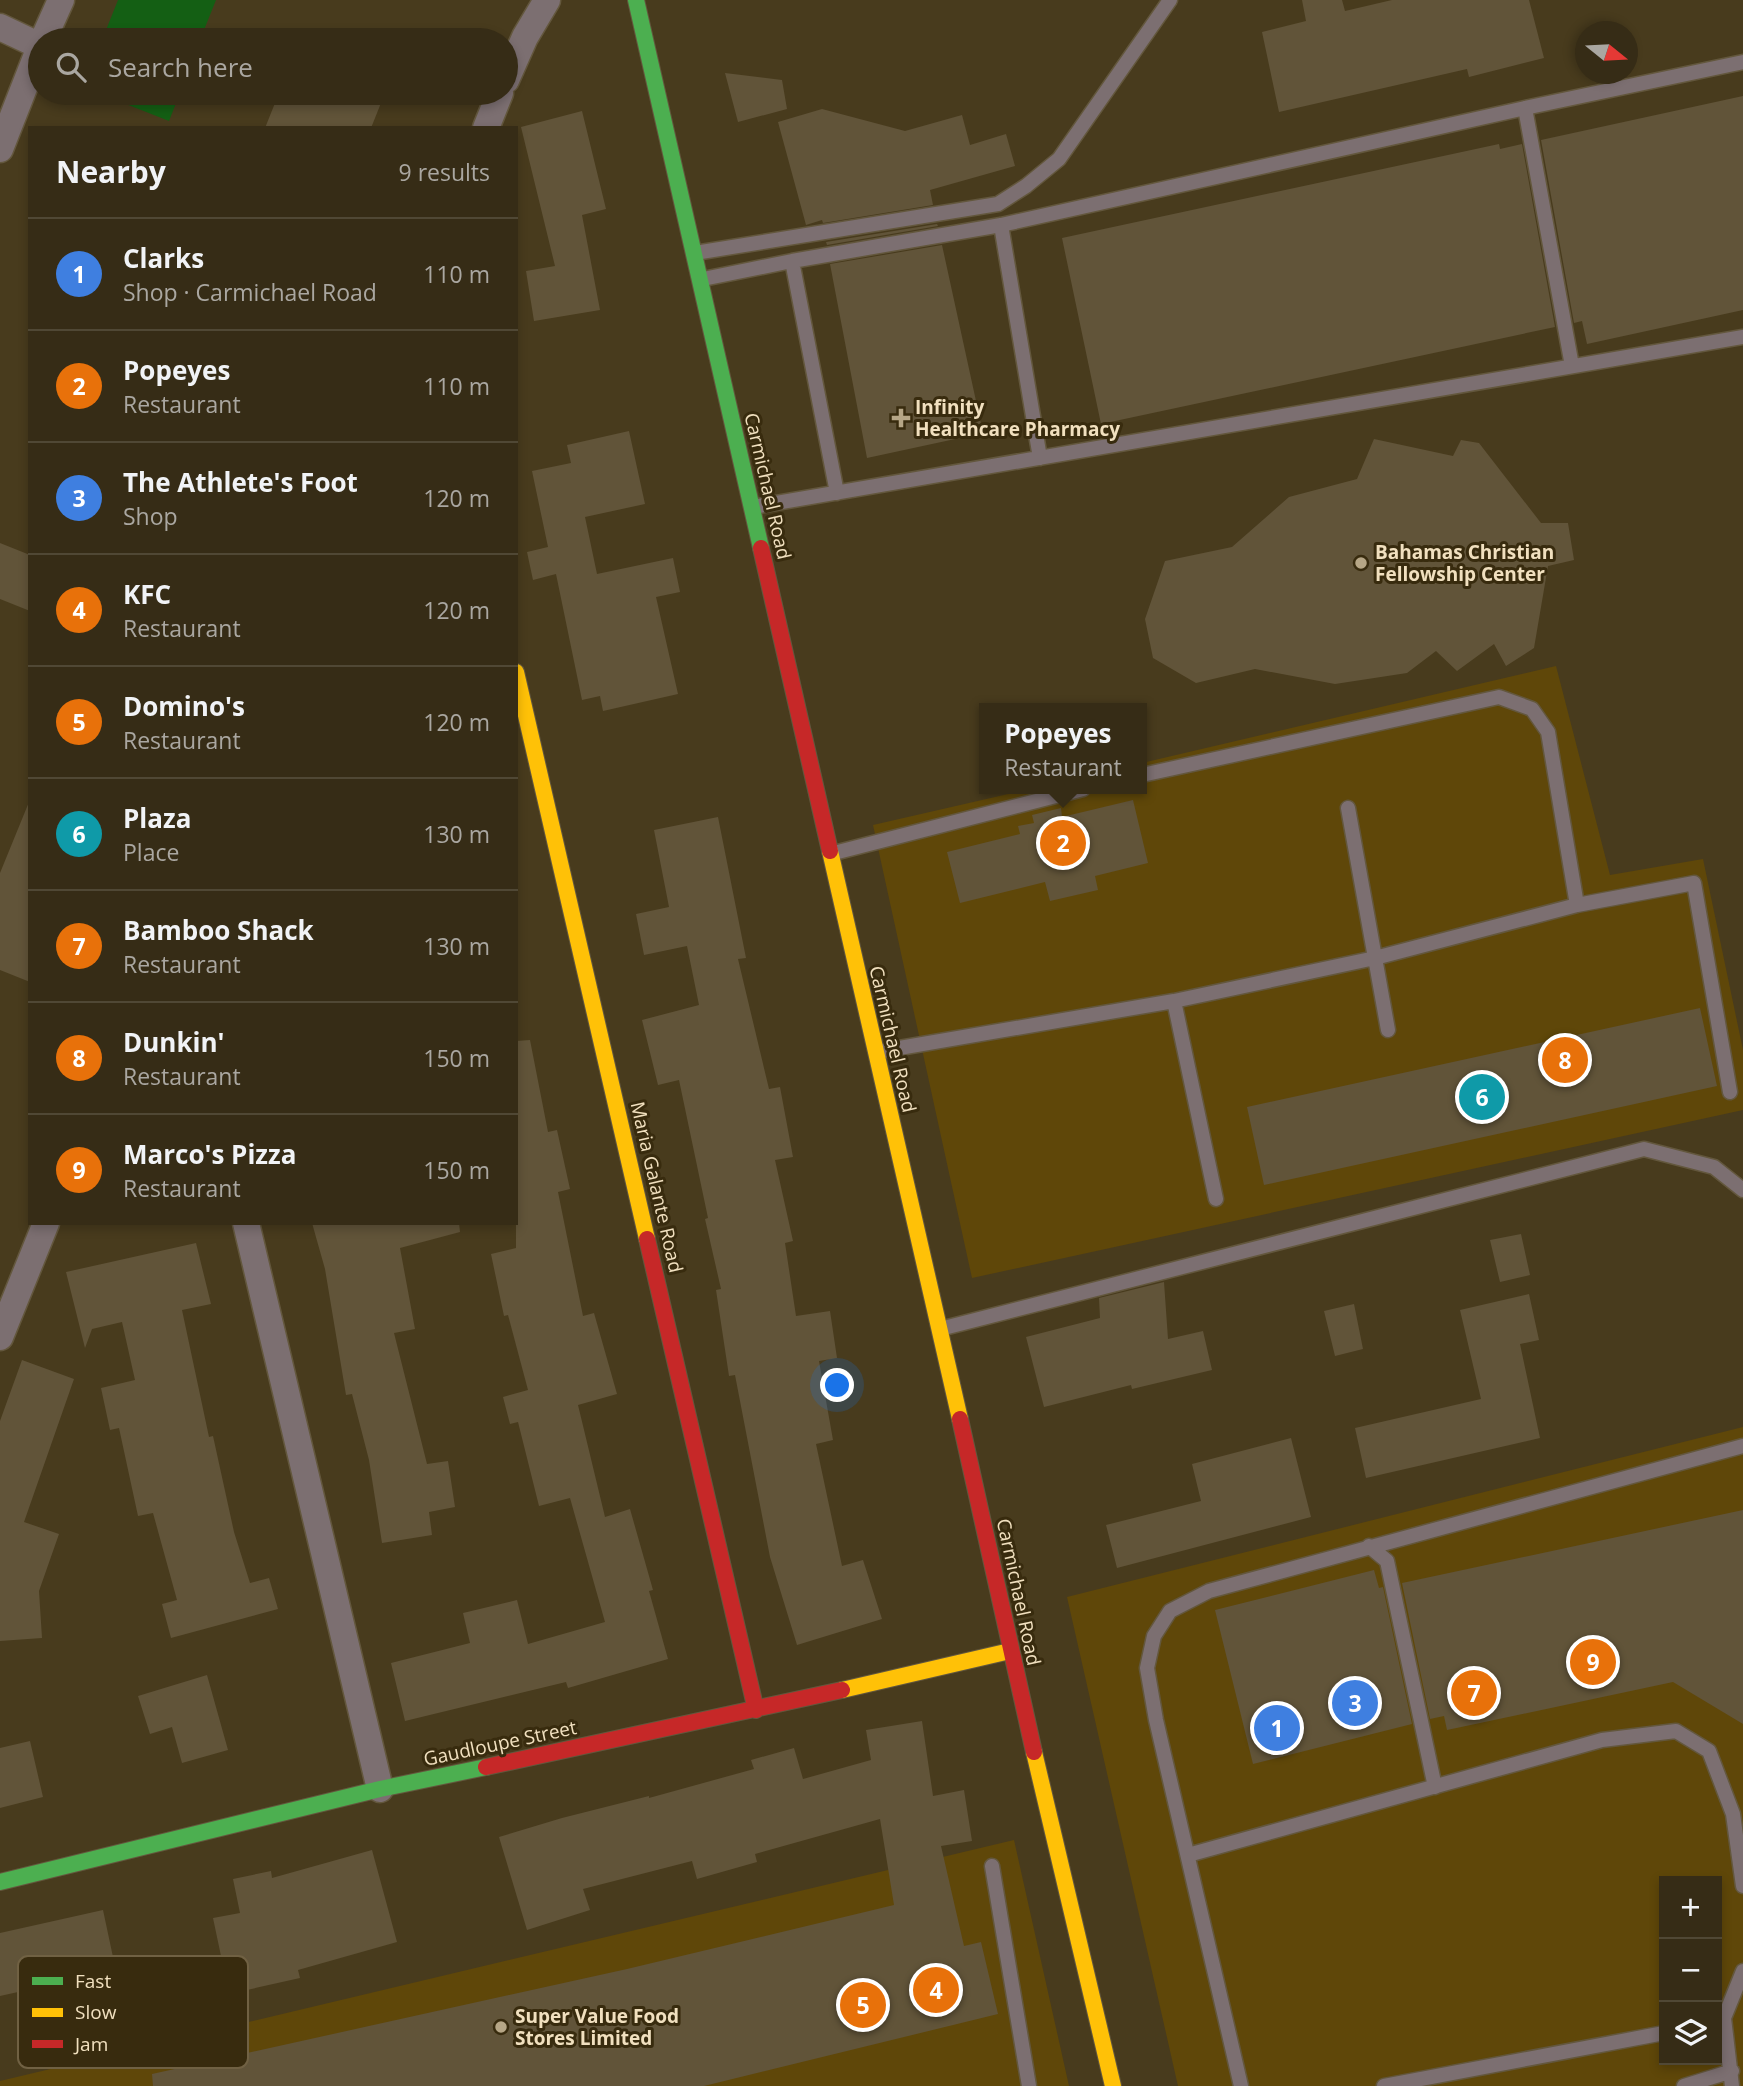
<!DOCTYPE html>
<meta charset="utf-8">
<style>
:root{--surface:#362c16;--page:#3d341f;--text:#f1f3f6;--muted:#aaa7a1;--line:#504835;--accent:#b6a686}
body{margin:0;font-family:"Open Sans",sans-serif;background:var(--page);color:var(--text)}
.controls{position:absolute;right:21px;bottom:21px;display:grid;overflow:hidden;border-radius:0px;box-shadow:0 4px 10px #0003}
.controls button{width:63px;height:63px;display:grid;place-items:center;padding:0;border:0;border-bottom:2px solid var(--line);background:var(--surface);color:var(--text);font:35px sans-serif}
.compass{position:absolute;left:1575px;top:21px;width:63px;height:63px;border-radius:50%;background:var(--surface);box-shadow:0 4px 10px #0003;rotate:108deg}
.you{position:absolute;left:838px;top:1386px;width:24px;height:24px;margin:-18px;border:5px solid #fff;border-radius:50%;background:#1a73e8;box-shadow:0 0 0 10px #1a73e833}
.badge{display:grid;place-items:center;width:46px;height:46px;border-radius:50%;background:var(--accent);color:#fff;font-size:23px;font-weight:700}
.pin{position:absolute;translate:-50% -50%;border:4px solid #fff;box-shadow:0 2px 7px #0006}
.popup{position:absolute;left:979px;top:703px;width:168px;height:91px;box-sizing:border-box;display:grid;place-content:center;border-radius:0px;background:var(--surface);filter:drop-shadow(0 2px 5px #0005);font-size:23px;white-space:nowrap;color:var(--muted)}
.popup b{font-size:26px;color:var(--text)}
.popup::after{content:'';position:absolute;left:50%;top:100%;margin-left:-14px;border:14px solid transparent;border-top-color:var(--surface)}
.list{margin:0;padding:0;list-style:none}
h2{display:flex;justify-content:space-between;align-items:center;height:91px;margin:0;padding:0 28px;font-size:30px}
h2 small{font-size:23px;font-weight:400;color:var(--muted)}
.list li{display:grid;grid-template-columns:46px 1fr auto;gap:21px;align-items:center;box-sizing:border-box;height:112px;padding:0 28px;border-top:2px solid var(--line)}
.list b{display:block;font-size:26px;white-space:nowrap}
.list p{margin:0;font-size:23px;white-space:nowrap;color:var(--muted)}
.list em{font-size:23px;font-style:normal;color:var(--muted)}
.icon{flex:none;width:38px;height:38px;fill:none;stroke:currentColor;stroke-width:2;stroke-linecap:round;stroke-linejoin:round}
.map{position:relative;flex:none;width:1743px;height:2086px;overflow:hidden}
.search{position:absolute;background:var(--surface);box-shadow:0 4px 10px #0003;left:28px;top:28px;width:490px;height:77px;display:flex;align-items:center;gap:18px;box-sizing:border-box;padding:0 24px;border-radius:38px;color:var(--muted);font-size:26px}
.panel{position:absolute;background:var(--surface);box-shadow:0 4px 10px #0003;left:28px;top:126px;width:490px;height:1099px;border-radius:0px}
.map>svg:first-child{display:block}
.built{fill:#5f4709;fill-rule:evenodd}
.green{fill:#145f14}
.building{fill:#615439}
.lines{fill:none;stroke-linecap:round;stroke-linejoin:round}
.lane-casing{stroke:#63573d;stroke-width:17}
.street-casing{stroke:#63573d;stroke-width:29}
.fast-casing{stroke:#63573d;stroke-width:18}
.slow-casing{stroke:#63573d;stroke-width:18}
.jam-casing{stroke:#63573d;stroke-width:18}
.lane{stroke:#7c6f71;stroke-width:14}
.street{stroke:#7c6f71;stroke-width:26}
.fast{stroke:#4caf50;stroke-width:16}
.slow{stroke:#ffc107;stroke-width:16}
.jam{stroke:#c62828;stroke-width:16}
.poi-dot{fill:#b6a686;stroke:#382b0e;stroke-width:2.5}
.labels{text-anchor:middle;stroke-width:6;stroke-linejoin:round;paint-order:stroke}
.poi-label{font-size:19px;font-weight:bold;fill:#f1e0bf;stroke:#382b0e;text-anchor:start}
.street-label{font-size:19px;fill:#f1e0bf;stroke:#382b0e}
.key{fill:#382b0e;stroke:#706143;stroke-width:2}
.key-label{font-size:19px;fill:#f1e0bf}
</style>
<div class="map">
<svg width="1743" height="2086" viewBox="0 0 1743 2086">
<rect width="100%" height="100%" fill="#483b1d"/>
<path class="built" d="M 1556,666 L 1610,875 L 1703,859 L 1743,1050 L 1743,1110 L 972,1278 L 873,825 L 1030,789 L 1142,789 L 1142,763 Z
M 1743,1427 L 1743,2086 L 1178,2086 L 1067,1597 ZM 1664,1881 L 1717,1881 L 1717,2060 L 1664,2060 Z
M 1014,1840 L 1069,2086 L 0,2086 L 0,2081 Z"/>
<path class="green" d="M 118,0 L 216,0 L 200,40 L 102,40 Z
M 98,93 L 180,93 L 169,121 Z"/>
<path class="building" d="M 1302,0 L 1342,0 L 1345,11 L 1392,0 L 1529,0 L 1544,58 L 1469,77 L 1467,69 L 1279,112 L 1262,32 L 1306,21 Z
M 725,73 L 782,80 L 787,109 L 738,122 Z
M 279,93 L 385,93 L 371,128 L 265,128 Z
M 1743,96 L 1743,310 L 1587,344 L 1582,321 L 1574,323 L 1541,140 Z
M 822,109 L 905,131 L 962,115 L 970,145 L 1006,134 L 1015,166 L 930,190 L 933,205 L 823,223 L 822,220 L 806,225 L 778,122 Z
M 582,111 L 606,209 L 582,215 L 600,310 L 534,321 L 526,271 L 555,266 L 521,127 Z
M 1499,144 L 1500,149 L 1522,144 L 1555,327 L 1101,424 L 1062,238 Z
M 937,224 L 938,226 L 827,245 L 826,242 Z
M 942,245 L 983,433 L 867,458 L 830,264 Z
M 629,431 L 645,504 L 585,517 L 597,574 L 673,558 L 680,592 L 656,597 L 678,694 L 603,711 L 600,696 L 582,700 L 556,574 L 533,580 L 527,552 L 548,547 L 532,471 L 571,463 L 567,445 Z
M 1374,439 L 1453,456 L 1461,440 L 1479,443 L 1541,523 L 1568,523 L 1574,560 L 1548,566 L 1534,648 L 1506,666 L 1494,644 L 1457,671 L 1436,651 L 1407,673 L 1335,684 L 1255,669 L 1196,683 L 1153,658 L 1145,619 L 1165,561 L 1232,547 L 1289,497 L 1357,479 Z
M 0,543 L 30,555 L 30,611 L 0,599 Z
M 1133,800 L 1148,863 L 1095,876 L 1098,890 L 1050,901 L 1045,882 L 960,903 L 947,852 L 1020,834 L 1018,826 L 1034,823 L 1032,815 L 1061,808 L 1062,817 Z
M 29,802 L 30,803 L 30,982 L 0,970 L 0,873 Z
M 718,817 L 746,958 L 738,959 L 769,1089 L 780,1087 L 793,1157 L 775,1160 L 793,1241 L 785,1243 L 796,1316 L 830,1311 L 837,1358 L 819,1361 L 833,1440 L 816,1444 L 842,1566 L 863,1560 L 882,1619 L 797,1645 L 770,1557 L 735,1375 L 729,1376 L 716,1290 L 721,1289 L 705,1219 L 708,1218 L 679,1080 L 658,1085 L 642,1020 L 699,1005 L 687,946 L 644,955 L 636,914 L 669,907 L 654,830 Z
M 1700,1008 L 1717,1086 L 1264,1185 L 1247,1107 Z
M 530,1040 L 548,1132 L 557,1130 L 570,1189 L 558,1192 L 583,1316 L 594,1313 L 617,1394 L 578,1405 L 605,1517 L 630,1509 L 653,1590 L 649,1591 L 668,1659 L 568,1688 L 566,1682 L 405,1721 L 391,1663 L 470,1643 L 463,1613 L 517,1600 L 528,1644 L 605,1622 L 570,1498 L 539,1506 L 518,1422 L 510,1424 L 503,1397 L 528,1390 L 508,1315 L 504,1316 L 491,1254 L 516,1248 L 516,1041 Z
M 312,1223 L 459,1223 L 460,1232 L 400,1248 L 415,1329 L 394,1333 L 427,1464 L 448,1461 L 455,1507 L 429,1512 L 432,1535 L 382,1543 L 369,1460 L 352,1394 L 346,1395 L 325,1269 Z
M 1521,1234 L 1530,1275 L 1500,1282 L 1490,1240 Z
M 196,1243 L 211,1304 L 182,1310 L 209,1437 L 213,1436 L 234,1532 L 250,1583 L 269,1578 L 278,1609 L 171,1638 L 162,1604 L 177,1600 L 153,1513 L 138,1516 L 119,1428 L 110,1430 L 101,1388 L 135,1380 L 122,1322 L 92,1329 L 85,1348 L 66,1272 Z
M 1164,1282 L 1168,1339 L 1203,1331 L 1212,1370 L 1132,1389 L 1131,1385 L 1044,1407 L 1026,1337 L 1100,1318 L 1099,1298 Z
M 1529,1294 L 1539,1340 L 1520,1344 L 1540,1438 L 1366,1478 L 1355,1428 L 1481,1399 L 1460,1310 Z
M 1354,1304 L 1363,1349 L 1335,1356 L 1324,1311 Z
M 22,1360 L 74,1379 L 24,1522 L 59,1534 L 39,1591 L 42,1638 L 0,1641 L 0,1421 Z
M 1291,1438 L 1311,1517 L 1117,1568 L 1106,1525 L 1201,1501 L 1192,1464 Z
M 1743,1510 L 1743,1724 L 1673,1682 L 1447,1730 L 1444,1716 L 1430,1719 L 1402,1583 Z
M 1374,1570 L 1379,1588 L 1383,1587 L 1412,1724 L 1253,1764 L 1215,1610 Z
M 207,1675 L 228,1750 L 182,1763 L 172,1727 L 150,1734 L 138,1696 Z
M 922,1721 L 933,1796 L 964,1790 L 972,1841 L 941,1846 L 964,1946 L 981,1942 L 998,2014 L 704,2086 L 153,2086 L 152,2074 L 627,1969 L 894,1905 L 880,1819 L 755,1854 L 757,1862 L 697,1879 L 692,1861 L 583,1889 L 590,1910 L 527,1930 L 499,1837 L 562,1818 L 649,1796 L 649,1798 L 754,1769 L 751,1760 L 794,1748 L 803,1779 L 871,1760 L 866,1730 Z
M 30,1741 L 43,1797 L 0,1808 L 0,1748 Z
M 372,1850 L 397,1942 L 298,1970 L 300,1978 L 229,1994 L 213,1918 L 240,1913 L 233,1879 L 271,1871 L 272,1878 Z
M 103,1910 L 113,1957 L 70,1967 L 80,2013 L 35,2023 L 27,1990 L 0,1996 L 0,1933 Z"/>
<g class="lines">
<defs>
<path id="lane" d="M 1525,108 L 1572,366
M 1001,225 L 1040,458
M 695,253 L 998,204 L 1026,186 L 1059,159 L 1170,0
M 792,261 L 837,493
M 703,279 L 792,261 L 1001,225 L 1525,108 L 1743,62
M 753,507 L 1743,337
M 1142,775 L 1499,697 L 1532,709 L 1548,732 L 1577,905
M 1348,808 L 1388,1030
M 834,853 L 1083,789
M 1174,1001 L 1216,1199
M 876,1052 L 1174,1001 L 1375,958 L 1577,905 L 1694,883 L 1730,1092
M 940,1329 L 1644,1149 L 1714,1167 L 1743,1190
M 1369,1546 L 1387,1561 L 1435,1787
M 1188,1855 L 1602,1740 L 1676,1731 L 1709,1751 L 1733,1814 L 1743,1886
M 992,1866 L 1029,2086
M 1241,2086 L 1156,1720 L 1147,1668 L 1154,1636 L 1170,1611 L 1209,1591 L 1743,1446
M 1384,2086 L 1664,2033
M 1684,2086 L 1732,2071
M 1732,2086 L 1724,2018 L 1743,1971"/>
<path id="street" d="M 0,27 L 40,46
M 43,40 L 61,0
M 506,80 L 525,37 L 547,0
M 486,128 L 500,93
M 0,149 L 40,47
M 246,1223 L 380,1789
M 0,1337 L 46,1223"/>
<path id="fast" d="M 636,0 L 761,548
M 0,1882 L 380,1789 L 486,1767"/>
<path id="slow" d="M 516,672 L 647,1239
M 830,851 L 960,1419
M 842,1690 L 1010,1651
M 1034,1752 L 1113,2086"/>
<path id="jam" d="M 761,548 L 830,851
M 647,1239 L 756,1710
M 960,1419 L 1034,1752
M 486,1767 L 842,1690"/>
</defs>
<use href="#lane" class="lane-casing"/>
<use href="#street" class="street-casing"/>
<use href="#fast" class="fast-casing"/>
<use href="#slow" class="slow-casing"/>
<use href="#jam" class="jam-casing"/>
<use href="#lane" class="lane"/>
<use href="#street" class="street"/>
<use href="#fast" class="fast"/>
<use href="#slow" class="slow"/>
<use href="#jam" class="jam"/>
</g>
<g class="poi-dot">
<path d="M897.5 407.5h7v7h7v7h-7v7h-7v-7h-7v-7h7z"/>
<circle cx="1361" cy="563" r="7"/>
<circle cx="501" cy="2027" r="7"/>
</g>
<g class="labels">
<g class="poi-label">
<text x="915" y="414">Infinity<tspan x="915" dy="22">Healthcare Pharmacy</tspan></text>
<text x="1375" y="559">Bahamas Christian<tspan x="1375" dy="22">Fellowship Center</tspan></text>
<text x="515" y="2023">Super Value Food<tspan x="515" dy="22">Stores Limited</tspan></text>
</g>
<g class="street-label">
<text transform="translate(768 486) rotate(77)" y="7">Carmichael Road</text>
<text transform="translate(893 1039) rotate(77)" y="7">Carmichael Road</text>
<text transform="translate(657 1187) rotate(77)" y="7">Maria Galante Road</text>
<text transform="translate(1019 1592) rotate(78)" y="7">Carmichael Road</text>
<text transform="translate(500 1743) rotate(-12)" y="7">Gaudloupe Street</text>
</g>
</g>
<rect x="18" y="1956" width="230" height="112" rx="10" class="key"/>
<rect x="32" y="1977" width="31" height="8" fill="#4caf50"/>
<rect x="32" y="2008" width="31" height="9" fill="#ffc107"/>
<rect x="32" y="2040" width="31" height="8" fill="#c62828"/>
<g class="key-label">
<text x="75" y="1988">Fast</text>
<text x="75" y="2019">Slow</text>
<text x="75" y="2051">Jam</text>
</g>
</svg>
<div class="controls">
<button>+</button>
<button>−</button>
<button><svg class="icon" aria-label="layers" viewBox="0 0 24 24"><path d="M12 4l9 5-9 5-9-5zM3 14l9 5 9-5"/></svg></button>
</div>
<svg class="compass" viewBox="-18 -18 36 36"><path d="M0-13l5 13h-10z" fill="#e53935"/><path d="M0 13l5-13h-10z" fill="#aaa7a1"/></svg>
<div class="you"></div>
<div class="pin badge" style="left:1277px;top:1728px;background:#3f7fe0">1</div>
<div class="pin badge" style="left:1063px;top:843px;background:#e8710a">2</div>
<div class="popup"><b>Popeyes</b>Restaurant</div>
<div class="pin badge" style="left:1355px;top:1703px;background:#3f7fe0">3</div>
<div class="pin badge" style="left:936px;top:1990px;background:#e8710a">4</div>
<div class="pin badge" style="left:863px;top:2005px;background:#e8710a">5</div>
<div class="pin badge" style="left:1482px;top:1097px;background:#0f9aa8">6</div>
<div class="pin badge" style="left:1474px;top:1693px;background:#e8710a">7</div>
<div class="pin badge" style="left:1565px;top:1060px;background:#e8710a">8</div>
<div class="pin badge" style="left:1593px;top:1662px;background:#e8710a">9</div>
<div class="search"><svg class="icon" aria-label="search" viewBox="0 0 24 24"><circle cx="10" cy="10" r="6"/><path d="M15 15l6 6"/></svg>Search here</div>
<section class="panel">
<h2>Nearby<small>9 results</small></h2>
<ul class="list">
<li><span class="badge" style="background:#3f7fe0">1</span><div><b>Clarks</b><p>Shop · Carmichael Road</p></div><em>110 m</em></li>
<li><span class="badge" style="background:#e8710a">2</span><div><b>Popeyes</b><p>Restaurant</p></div><em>110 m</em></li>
<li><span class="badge" style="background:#3f7fe0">3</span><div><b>The Athlete's Foot</b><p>Shop</p></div><em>120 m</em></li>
<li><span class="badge" style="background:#e8710a">4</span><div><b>KFC</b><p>Restaurant</p></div><em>120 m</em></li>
<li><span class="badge" style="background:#e8710a">5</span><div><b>Domino's</b><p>Restaurant</p></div><em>120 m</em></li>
<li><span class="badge" style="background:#0f9aa8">6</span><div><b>Plaza</b><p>Place</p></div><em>130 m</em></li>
<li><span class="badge" style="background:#e8710a">7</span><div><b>Bamboo Shack</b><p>Restaurant</p></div><em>130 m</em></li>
<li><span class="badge" style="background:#e8710a">8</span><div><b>Dunkin'</b><p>Restaurant</p></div><em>150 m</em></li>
<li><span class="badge" style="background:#e8710a">9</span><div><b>Marco's Pizza</b><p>Restaurant</p></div><em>150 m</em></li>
</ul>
</section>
</div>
